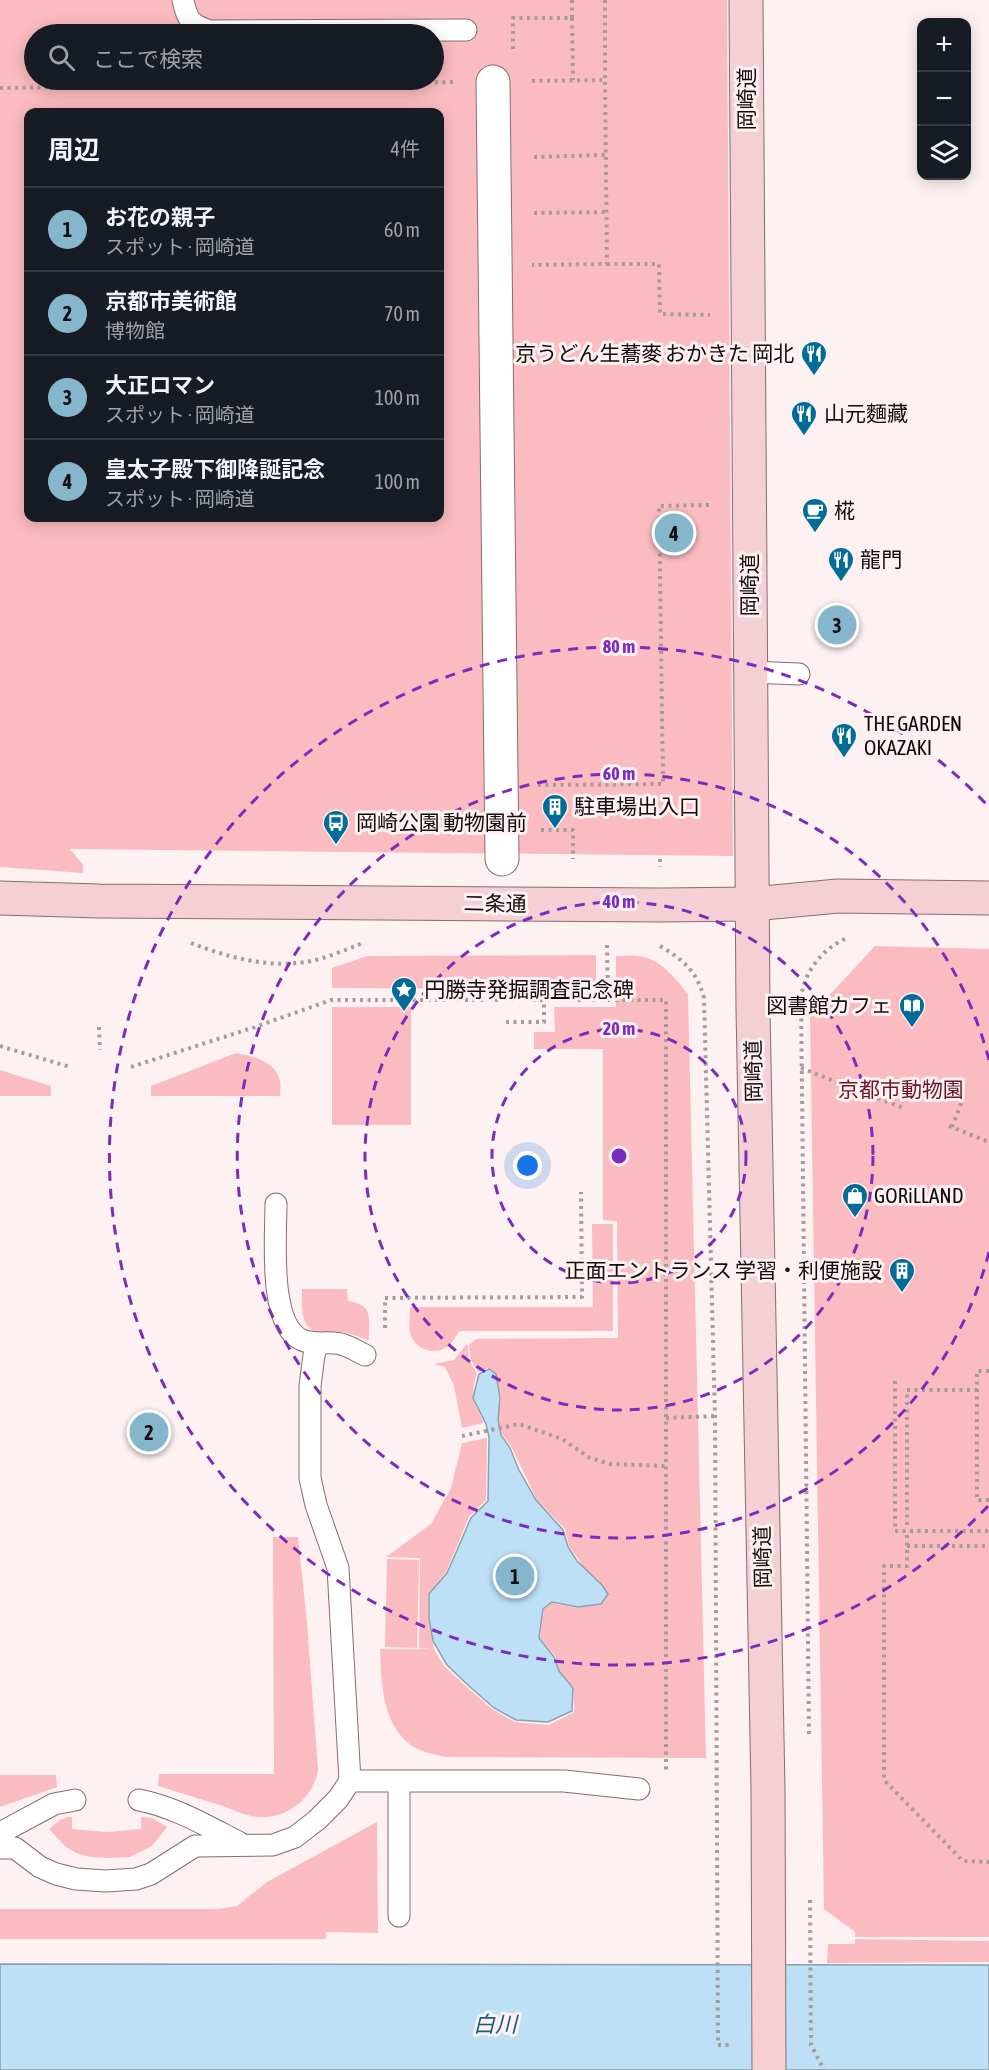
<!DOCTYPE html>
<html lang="ja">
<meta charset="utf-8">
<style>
:root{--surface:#171b24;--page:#242831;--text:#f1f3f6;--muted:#9ea1a6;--line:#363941;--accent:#85b6cc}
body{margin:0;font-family:"Asap Condensed","Noto Sans JP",sans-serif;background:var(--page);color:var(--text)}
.controls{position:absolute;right:18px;top:18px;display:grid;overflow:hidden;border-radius:12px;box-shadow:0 3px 15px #0003}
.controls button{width:54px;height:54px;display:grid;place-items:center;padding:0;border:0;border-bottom:2px solid var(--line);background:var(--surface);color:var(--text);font:30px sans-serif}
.you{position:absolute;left:528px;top:1166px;width:21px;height:21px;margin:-15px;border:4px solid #fff;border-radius:50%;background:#1a73e8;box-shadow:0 0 0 9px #1a73e833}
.badge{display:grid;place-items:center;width:39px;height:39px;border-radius:50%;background:var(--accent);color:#111;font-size:20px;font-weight:700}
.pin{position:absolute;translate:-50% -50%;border:3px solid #fff;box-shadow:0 2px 6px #0006}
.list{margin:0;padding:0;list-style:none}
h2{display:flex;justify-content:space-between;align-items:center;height:78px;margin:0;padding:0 24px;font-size:26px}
h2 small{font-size:20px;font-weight:400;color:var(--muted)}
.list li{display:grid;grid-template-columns:39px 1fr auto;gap:18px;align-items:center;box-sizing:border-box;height:84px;padding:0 24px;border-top:2px solid var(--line)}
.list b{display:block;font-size:22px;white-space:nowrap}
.list p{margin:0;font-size:20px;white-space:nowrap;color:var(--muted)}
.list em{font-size:20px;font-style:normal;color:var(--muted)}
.icon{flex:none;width:33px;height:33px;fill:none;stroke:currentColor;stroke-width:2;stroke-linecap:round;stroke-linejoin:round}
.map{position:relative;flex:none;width:989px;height:2070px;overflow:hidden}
.search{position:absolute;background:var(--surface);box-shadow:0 3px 15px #0003;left:24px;top:24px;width:420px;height:66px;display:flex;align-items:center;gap:15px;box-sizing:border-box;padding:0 21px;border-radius:33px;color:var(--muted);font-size:22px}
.panel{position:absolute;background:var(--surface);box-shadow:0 3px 15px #0003;left:24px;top:108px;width:420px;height:414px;border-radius:12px}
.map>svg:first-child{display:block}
.green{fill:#fbbcc1;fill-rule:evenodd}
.water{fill:#bde0f7;stroke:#8aa0b0;stroke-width:1.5}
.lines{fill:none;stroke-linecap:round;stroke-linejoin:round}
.lane-casing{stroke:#876d6f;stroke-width:23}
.street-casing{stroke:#876d6f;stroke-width:35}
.secondary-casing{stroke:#876d6f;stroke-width:35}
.path{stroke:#a79c9c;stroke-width:4;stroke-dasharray:3 4.5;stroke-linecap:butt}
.lane{stroke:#fff;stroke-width:21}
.street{stroke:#fff;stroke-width:33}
.secondary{stroke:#f4d0d5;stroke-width:33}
.ring{fill:none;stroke:#7b2cbf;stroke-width:3;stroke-dasharray:10 8}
.labels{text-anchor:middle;stroke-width:6;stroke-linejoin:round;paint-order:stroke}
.street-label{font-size:21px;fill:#140a0b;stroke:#fdf1f1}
.poi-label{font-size:21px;fill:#140a0b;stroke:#fdf1f1;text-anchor:start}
.park-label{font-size:21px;fill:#6d1529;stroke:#fdf1f1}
.water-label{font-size:22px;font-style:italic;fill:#115d81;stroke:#fdf1f1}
.centre{fill:#7b2cbf;stroke:#fdf1f1;stroke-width:3}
.ring-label{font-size:18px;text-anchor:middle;font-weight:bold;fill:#7b2cbf;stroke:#fdf1f1;stroke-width:6;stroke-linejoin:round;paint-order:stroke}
</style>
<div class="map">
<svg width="989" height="2070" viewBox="0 0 989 2070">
<rect width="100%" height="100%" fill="#fdf1f1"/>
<path class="green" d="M 0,0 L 727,0 L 733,856 L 70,849 L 83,865 L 83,873 L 0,867 ZM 34,34 L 434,34 L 434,80 L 34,80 ZM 28,112 L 440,112 L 440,518 L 28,518 Z
M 875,946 L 989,949 L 989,1937 L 855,1937 L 855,1932 L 824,1909 L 810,1016 Z
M 596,955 L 596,989 L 332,988 L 332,968 L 367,956 Z
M 616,956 C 625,956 637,955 645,957 C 663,963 678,980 688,995 L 706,1758 L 446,1757 C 433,1754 418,1752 407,1742 C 382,1720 381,1681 380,1649 L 430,1649 L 419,1648 L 420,1558 L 386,1557 L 431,1524 L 451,1488 L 462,1443 L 487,1438 L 486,1500 L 469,1517 L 446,1572 L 428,1595 L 428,1618 L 434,1649 L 444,1666 L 468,1688 L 492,1709 L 515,1722 L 549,1725 L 574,1712 L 574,1688 L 559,1671 L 555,1656 L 540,1638 L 544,1609 L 552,1603 L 578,1608 L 600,1604 L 608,1594 L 602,1585 L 585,1569 L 569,1546 L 565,1529 L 537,1500 L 511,1446 L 502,1434 L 498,1420 L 501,1398 L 496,1374 L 488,1368 L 478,1372 L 471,1360 L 469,1345 L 476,1339 L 618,1338 L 617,1221 L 603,1220 L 603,1049 L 534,1049 L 534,1032 L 555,1032 L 554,1007 L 616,1007 Z
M 332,1007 L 411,1007 L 411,1125 L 332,1125 Z
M 236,1053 C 252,1056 276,1061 280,1081 C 281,1085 280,1091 280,1096 L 151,1096 L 151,1086 Z
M 0,1070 L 51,1086 L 51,1096 L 0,1096 Z
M 592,1224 L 613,1224 L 613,1331 L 459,1331 C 456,1336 453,1342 448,1346 C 435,1356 417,1350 411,1336 C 408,1328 410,1316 410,1307 L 593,1307 Z
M 302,1289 L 347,1289 L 348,1301 C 375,1305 368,1318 369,1340 C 361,1338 353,1334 346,1333 C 338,1331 329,1334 321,1333 C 299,1330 302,1305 302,1289 Z
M 466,1345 L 468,1345 L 469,1360 L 477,1374 C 469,1396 475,1403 484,1423 L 462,1428 L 454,1386 L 445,1367 L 433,1364 L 454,1360 Z
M 273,1537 L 298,1537 L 307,1623 L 318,1770 C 314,1798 286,1820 257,1817 C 247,1816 235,1811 226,1807 C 203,1800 181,1793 158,1786 L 159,1774 L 274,1774 Z
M 387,1559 L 419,1560 L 417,1648 L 385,1647 Z
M 0,1775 L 56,1775 L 57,1787 L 0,1807 Z
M 67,1817 L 72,1817 L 72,1829 L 107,1832 L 141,1829 L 141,1817 L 152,1818 L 167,1827 L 152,1846 L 130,1857 L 110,1858 L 90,1857 L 76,1853 L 65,1846 L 49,1829 L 60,1820 Z
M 377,1822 L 378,1933 L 326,1932 L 326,1939 L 0,1939 L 0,1909 L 217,1909 L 237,1906 L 267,1882 Z
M 855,1939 L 989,1941 L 989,1962 L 827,1963 L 828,1944 L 855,1944 Z"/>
<path class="water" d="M 489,1369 L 496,1374 L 500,1398 L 498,1420 L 501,1435 L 510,1448 L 519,1470 L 536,1500 L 563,1530 L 568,1547 L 577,1561 L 602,1585 L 608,1594 L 601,1604 L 578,1607 L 552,1602 L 543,1609 L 539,1638 L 554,1657 L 559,1671 L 573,1688 L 572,1711 L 548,1722 L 516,1720 L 494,1708 L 469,1686 L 447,1665 L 433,1641 L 429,1619 L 429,1594 L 447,1573 L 471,1518 L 488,1501 L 489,1437 L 486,1424 L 473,1398 L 479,1374 Z
M 0,1964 L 989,1965 L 989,2070 L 0,2070 Z"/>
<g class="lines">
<defs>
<path id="lane" d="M 183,0 C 187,20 191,25 210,31 L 466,30
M 751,672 L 799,674
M 276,1204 C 276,1237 268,1326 302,1340 C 316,1346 331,1340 344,1345 C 351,1347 358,1352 365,1355
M 318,1343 L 314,1355 L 310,1386 L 310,1478 L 316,1505 L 338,1568 L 350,1781 L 399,1781 L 399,1916
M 399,1781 L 564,1781 L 639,1789
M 139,1800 C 175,1807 207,1826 240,1843
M 0,1833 L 54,1804 L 75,1800
M 0,1848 L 15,1848 L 40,1867 L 56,1874 L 76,1879 L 106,1881 L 136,1879 L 151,1874 L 195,1846 L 273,1845 L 295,1837 L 317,1820 L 338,1799 L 350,1781"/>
<path id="street" d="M 493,82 L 502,859"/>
<path id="secondary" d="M 746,0 L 753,1010 L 768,1789 L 769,2070
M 0,898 L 99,901 L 661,905 L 752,904 L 838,896 L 989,898"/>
</defs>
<use href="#lane" class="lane-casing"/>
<use href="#street" class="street-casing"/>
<use href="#secondary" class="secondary-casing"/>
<path class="path" d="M 605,0 L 605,80
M 572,18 L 573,80
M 513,49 L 513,18 L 572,18 L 572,0
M 532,81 L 605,80 L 607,264 L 532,265
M 0,88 L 455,82
M 534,157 L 606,155
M 534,213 L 606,212
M 607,264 L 659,264 L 660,314 L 710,315
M 538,785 L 663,784 L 659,506 L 710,505
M 541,830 L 573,830 L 573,859
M 660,859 L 660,867
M 191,943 C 227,957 266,968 305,962 C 325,959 345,950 363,943
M 607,945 L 608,1000
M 660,946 C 684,960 697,972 704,998 L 715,1416 L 718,2045 L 730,2045
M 506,1022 L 544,1022 L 544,1000
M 99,1027 L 100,1050
M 0,1046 L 70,1067
M 131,1067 L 255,1027 L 331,1000 L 666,1000 L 666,1770
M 801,1068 L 903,1108
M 949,1126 L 989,1142
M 952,1127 L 964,1096
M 385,1328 L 385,1298 L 582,1297 L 581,1192
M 989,1371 L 977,1371 L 977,1500 L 989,1500
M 895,1381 L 895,1531 L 989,1531
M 666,1418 L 716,1416
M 462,1436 L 519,1424 L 562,1439 L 590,1458 L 610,1464 L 666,1466
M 907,1525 L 907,1390 L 977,1390
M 907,1535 L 907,1566 L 884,1566 L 884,1780 L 963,1861 L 989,1862
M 907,1546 L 989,1546
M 809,1734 L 801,996 C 807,967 822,950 848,937
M 810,1900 L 811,2045 L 824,2070"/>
<use href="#lane" class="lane"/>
<use href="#street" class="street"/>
<use href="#secondary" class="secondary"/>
</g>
<g class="ring">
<circle cx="619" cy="1156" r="127"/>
<circle cx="619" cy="1156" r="254"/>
<path d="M989 1252A382 382 0 1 1 989 1060"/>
<path d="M988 1506A509 509 0 1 1 988 806"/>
</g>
<defs>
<symbol id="restaurant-pin" viewBox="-11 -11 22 30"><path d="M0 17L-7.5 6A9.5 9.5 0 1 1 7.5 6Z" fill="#026c99" stroke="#fdf1f1"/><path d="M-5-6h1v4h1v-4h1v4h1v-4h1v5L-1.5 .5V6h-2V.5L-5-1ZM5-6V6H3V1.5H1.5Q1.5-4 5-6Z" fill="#fff"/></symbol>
<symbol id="cafe-pin" viewBox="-11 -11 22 30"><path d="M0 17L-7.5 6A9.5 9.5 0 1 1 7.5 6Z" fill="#026c99" stroke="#fdf1f1"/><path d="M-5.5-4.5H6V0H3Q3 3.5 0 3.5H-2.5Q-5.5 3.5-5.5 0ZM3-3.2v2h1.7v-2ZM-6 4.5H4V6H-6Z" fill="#fff"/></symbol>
<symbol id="building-pin" viewBox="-11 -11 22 30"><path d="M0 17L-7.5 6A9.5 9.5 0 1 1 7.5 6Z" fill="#026c99" stroke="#fdf1f1"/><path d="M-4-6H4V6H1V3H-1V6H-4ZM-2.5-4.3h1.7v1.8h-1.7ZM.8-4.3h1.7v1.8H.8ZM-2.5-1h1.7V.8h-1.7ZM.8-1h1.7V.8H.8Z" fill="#fff"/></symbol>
<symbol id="bus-pin" viewBox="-11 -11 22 30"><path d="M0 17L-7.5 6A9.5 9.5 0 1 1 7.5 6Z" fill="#026c99" stroke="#fdf1f1"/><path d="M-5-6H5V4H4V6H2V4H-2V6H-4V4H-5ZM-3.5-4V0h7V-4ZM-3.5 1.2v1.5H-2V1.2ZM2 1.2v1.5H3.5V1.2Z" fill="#fff"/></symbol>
<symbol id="sight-pin" viewBox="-11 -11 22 30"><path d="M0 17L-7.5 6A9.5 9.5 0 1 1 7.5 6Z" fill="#026c99" stroke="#fdf1f1"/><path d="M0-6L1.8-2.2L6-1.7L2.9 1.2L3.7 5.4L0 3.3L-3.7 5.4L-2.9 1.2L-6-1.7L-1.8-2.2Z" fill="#fff"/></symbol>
<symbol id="library-pin" viewBox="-11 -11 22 30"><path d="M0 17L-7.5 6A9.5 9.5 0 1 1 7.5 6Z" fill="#026c99" stroke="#fdf1f1"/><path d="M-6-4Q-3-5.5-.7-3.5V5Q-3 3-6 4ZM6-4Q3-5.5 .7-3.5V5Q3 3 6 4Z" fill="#fff"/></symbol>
<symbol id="shop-pin" viewBox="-11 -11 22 30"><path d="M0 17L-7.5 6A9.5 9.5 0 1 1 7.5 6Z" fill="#026c99" stroke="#fdf1f1"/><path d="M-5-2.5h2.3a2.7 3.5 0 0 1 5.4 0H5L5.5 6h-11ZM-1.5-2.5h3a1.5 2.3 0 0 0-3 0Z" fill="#fff"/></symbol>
</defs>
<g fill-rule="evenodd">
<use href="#restaurant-pin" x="799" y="339" width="30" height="40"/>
<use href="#restaurant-pin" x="789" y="399" width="30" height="40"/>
<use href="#cafe-pin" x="800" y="496" width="30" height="40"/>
<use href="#restaurant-pin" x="826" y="545" width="30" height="40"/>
<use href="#restaurant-pin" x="829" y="721" width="30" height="40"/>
<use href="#building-pin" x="540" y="792" width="30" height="40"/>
<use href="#bus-pin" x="321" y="808" width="30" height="40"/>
<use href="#sight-pin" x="389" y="975" width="30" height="40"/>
<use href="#library-pin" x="897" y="991" width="30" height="40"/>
<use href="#shop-pin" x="840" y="1181" width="30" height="40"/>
<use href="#building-pin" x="887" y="1256" width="30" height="40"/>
</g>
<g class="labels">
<g class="street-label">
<text transform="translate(747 99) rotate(-90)" y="7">岡崎道</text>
<text transform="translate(750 585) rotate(-90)" y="7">岡崎道</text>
<text transform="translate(495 904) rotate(1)" y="7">二条通</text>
<text transform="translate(754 1071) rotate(-91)" y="7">岡崎道</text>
<text transform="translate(763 1557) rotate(-91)" y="7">岡崎道</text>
</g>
<g class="poi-label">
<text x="794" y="361" text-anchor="end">京うどん生蕎麥 おかきた 岡北</text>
<text x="824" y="421">山元麵藏</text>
<text x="834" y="518">椛</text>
<text x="860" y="567">龍門</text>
<text x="864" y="731">THE GARDEN<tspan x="864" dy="24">OKAZAKI</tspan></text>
<text x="574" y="814">駐車場出入口</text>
<text x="356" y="830">岡崎公園 動物園前</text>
<text x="424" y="997">円勝寺発掘調査記念碑</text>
<text x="892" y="1013" text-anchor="end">図書館カフェ</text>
<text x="874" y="1203">GORiLLAND</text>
<text x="882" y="1278" text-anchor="end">正面エントランス 学習・利便施設</text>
</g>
<g class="park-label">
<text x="901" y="1097">京都市動物園</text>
</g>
<g class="water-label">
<text x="495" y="2032">白川</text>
</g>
</g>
<circle cx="619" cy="1156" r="9" class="centre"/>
<g class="ring-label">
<text x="619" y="653">80 m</text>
<text x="619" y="780">60 m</text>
<text x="619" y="908">40 m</text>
<text x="619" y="1035">20 m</text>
</g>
</svg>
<div class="controls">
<button>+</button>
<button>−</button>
<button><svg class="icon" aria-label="layers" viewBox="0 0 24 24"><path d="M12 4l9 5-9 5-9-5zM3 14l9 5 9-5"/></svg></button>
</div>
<div class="you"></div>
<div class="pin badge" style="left:515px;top:1576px">1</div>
<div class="pin badge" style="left:149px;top:1432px">2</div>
<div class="pin badge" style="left:837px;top:625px">3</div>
<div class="pin badge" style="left:674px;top:533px">4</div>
<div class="search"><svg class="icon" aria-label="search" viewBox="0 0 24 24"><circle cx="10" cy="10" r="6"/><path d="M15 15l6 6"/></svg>ここで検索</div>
<section class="panel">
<h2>周辺<small>4件</small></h2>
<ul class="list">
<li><span class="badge">1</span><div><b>お花の親子</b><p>スポット · 岡崎道</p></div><em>60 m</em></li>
<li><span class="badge">2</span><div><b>京都市美術館</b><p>博物館</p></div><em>70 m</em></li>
<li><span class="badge">3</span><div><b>大正ロマン</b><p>スポット · 岡崎道</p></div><em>100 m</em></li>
<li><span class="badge">4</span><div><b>皇太子殿下御降誕記念</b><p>スポット · 岡崎道</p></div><em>100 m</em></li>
</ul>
</section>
</div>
